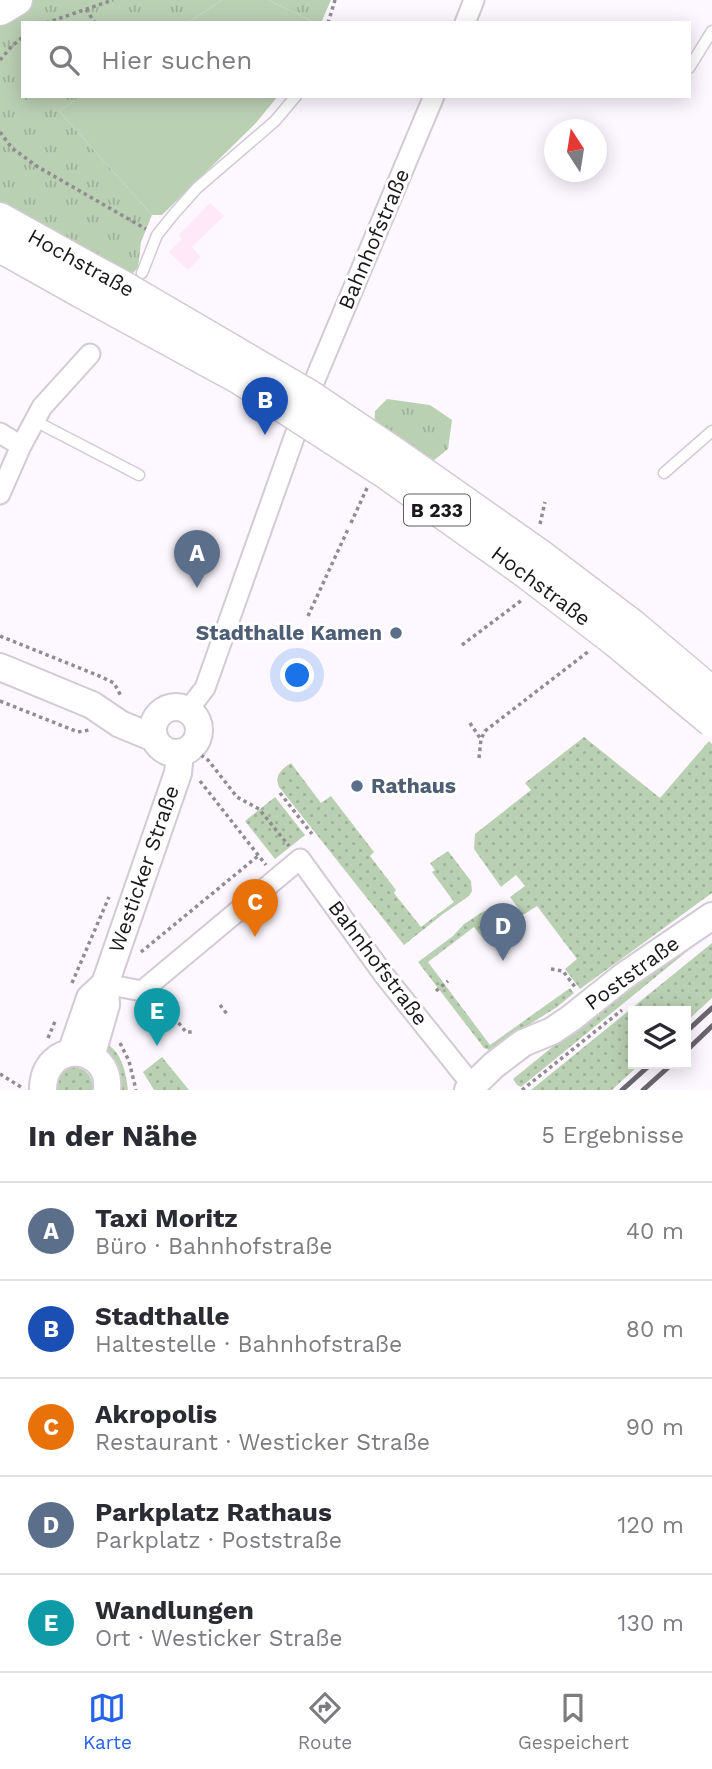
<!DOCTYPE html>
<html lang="de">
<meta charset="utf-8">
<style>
:root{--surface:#fff;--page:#f2f2f3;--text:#2b2b33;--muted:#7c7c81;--line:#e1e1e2;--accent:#2563eb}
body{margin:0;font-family:"Work Sans",sans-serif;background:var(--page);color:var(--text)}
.controls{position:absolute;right:21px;bottom:21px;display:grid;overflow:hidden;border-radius:0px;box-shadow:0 4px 18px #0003}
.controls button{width:63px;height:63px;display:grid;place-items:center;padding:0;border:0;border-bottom:2px solid var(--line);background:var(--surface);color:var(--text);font:35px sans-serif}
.compass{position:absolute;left:544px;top:119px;width:63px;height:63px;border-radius:50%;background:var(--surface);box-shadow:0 4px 18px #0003;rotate:348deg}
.you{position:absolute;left:298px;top:676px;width:24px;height:24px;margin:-18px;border:5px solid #fff;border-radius:50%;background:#1a73e8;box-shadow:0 0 0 10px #1a73e833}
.badge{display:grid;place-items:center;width:46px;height:46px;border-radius:50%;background:var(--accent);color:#fff;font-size:23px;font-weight:700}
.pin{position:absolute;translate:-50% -58px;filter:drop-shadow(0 2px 4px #0008)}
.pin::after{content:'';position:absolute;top:37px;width:24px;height:21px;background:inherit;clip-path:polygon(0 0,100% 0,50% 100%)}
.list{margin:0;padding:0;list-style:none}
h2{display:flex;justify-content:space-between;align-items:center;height:91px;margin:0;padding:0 28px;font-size:30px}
h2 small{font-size:23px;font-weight:400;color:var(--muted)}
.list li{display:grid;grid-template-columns:46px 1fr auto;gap:21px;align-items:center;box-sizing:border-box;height:98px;padding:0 28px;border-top:2px solid var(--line)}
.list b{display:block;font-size:26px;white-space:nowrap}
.list p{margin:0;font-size:23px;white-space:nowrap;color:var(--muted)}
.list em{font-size:23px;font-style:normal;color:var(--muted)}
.icon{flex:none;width:38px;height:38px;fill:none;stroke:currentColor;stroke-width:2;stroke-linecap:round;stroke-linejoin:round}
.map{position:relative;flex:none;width:712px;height:1090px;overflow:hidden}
.search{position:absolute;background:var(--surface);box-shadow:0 4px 18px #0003;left:21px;right:21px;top:21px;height:77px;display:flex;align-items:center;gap:18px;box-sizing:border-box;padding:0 24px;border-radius:0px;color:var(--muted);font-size:26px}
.sheet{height:581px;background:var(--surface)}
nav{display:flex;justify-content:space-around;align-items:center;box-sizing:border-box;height:98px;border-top:2px solid var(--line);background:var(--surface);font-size:19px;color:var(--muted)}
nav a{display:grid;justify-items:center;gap:4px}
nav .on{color:var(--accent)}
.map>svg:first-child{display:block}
.industrial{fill:#ffe9f8}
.grass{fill:url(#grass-dots)}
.park{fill:url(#park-tufts)}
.garden{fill:#bad0b3}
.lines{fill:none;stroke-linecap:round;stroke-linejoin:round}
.lane-casing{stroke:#d2cad4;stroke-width:13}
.street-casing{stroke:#d2cad4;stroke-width:23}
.secondary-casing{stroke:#d2cad4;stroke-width:30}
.primary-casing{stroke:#d2cad4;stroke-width:33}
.path{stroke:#908c92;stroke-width:3.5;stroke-dasharray:3.5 3.5;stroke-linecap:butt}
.lane{stroke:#fff;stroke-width:10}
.street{stroke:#fff;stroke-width:19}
.secondary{stroke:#fff;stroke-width:26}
.primary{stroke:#fff;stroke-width:30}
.rail{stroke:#6a676c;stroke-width:5}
.primary-bridge-casing{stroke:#d2cad4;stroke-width:33;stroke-linecap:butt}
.primary-bridge{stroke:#fff;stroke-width:30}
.service-dot{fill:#5c6f8a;stroke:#fff;stroke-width:2.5}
.labels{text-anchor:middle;stroke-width:6;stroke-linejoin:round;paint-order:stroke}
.shield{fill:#fff;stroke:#5f5d60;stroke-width:2}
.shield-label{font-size:19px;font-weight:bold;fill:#1b181c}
.street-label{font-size:21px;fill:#1b181c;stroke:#fff}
.service-label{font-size:21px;font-weight:bold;fill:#4e5e75;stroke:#fff;text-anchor:end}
</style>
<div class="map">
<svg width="712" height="1090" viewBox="0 0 712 1090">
<defs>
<pattern id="grass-dots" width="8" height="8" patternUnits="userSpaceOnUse" patternTransform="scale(1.75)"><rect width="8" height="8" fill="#bad0b3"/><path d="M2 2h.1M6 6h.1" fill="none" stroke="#9fb299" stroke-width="1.8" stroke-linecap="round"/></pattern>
<pattern id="park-tufts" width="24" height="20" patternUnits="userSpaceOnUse" patternTransform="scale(1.75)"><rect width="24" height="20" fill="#bad0b3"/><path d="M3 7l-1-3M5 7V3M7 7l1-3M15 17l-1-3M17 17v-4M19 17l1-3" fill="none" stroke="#9fb299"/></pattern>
</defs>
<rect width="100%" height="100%" fill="#fdf8ff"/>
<path class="industrial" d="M 210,203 L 224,216 L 192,247 L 201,257 L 188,270 L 169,252 L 182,239 L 179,235 Z"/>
<path class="grass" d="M 584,737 L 660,798 L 709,741 L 712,744 L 712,893 L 580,989 L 565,969 L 577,959 L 537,906 L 523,915 L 510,897 L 525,886 L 516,875 L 501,887 L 474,849 L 475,834 L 531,790 L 525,783 Z
M 291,763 L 321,803 L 331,796 L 374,852 L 370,856 L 396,890 L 394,893 L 421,927 L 454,902 L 432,872 L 435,870 L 430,863 L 448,851 L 471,881 L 472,891 L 469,896 L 443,914 L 404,945 L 279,787 C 274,775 282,769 291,763 Z
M 275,797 L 305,835 L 275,859 L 245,821 Z
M 484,911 C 496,911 500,916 503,928 L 485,941 L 474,927 L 428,962 L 490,1045 L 570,988 L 574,993 L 557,1007 L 489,1050 L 484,1048 L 418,962 L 453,936 L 464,924 Z
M 712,931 L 521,1087 L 517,1085 L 513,1079 L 631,983 Z
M 712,943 L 712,998 L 686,1022 L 686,1011 L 633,1011 L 633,1064 L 640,1064 L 612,1090 L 531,1090 Z
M 106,1043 C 122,1053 126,1072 128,1090 L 118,1090 L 107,1056 Z
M 162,1057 L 189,1090 L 154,1090 L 143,1072 Z
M 71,1067 C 86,1067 93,1076 93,1090 L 55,1090 C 56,1078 59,1070 71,1067 Z"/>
<path class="park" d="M 17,0 L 222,0 L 188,23 L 23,23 L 23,96 L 81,96 L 59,111 L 152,215 L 141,242 L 138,268 L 121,285 L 0,210 L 0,10 Z
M 268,0 L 331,0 L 321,23 L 316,23 Z
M 387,399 L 430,405 L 452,420 L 448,449 L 433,461 L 415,460 L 374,429 L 375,411 Z"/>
<path class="garden" d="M 222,0 L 268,0 L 316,23 L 188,23 Z
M 23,62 L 23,90 L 9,70 Z
M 27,96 L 60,96 L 37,111 Z
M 81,96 L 278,96 L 255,124 L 162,215 L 152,215 L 59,111 Z"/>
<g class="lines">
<defs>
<path id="lane" d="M 689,68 L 712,31
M 142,273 L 157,235 L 173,215 L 197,188 L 275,121 L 296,96
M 35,421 L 139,475
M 664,473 L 712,431"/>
<path id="street" d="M 465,23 L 474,0
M 314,382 L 434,96
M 0,433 L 21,446
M 0,494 L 21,446 L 42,407 L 90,354
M 188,710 L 205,688 L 295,435
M 105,984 L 142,991 L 300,859 L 384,975 L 476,1090"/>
<path id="secondary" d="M 0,667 L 92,705 L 120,724 L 154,738
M153 730a23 23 0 1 1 46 0a23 23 0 1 1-46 0Z
M 71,1053 L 90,998 L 105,984
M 91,1057 L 106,1005 L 105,984 L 178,773 L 180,753
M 43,1090 C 43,1038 112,1043 107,1090
M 468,1090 L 494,1065 L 523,1043 L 552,1031 L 570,1019 L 624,976 L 712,916"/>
<path id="primary" d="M 0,10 L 17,0
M 0,218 L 95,271
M 0,247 L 82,293"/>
</defs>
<use href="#lane" class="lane-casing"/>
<use href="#street" class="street-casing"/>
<use href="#secondary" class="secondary-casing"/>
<use href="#primary" class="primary-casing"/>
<path class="path" d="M 86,9 L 95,23
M 46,23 L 113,0
M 328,23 L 335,0
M 0,60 L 12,46 L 23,37
M 0,132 L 12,148 L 38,167 L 146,229
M 351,523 L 367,488
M 540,524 L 545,502
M 308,616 L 349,527
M 0,636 L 97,675 L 114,683 L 121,696
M 462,645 L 522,600
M 0,701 L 78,732 L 89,730
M 470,723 L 480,738
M 201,755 L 208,760 L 237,797 L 259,809 L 289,846
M 479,758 L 481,739 L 485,731 L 589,651
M 200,781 L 266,865
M 280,793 L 312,834
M 141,952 L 258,856
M 551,969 L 563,971 L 575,987
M 72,983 L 109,897
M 436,991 L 448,981
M 161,1001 L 186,1032 L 193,1032
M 220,1005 L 227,1014
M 48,1038 L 56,1019
M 120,1043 L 129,1061 L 136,1090
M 0,1074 L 21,1087
M 522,1090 L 622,1010"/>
<use href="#lane" class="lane"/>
<use href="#street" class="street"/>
<use href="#secondary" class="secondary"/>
<use href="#primary" class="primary"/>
<path class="rail" d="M 686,1032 L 712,1008
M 686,1051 L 712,1026
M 622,1090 L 651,1064
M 643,1090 L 672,1064"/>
<defs>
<path id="primary-bridge" d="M 95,271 L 121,285 L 309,395 L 398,455 L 539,554 L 634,626 L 712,692
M 82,293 L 238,378 L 388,475 L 526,573 L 616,642 L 712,722"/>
</defs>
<use href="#primary-bridge" class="primary-bridge-casing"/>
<use href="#primary-bridge" class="primary-bridge"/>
</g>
<g class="service-dot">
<circle cx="396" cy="633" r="7"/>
<circle cx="357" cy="786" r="7"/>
</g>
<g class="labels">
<rect class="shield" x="404" y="494.5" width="66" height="31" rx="5"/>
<g class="shield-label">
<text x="437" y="517">B 233</text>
</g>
<g class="street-label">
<text transform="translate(374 239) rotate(-67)" y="7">Bahnhofstraße</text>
<text transform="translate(81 263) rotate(29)" y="7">Hochstraße</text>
<text transform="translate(541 586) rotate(37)" y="7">Hochstraße</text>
<text transform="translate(144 869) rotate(-71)" y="7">Westicker Straße</text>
<text transform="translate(378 963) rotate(53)" y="7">Bahnhofstraße</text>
<text transform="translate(632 973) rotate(-36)" y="7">Poststraße</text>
</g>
<g class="service-label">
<text x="382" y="640">Stadthalle Kamen</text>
<text x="371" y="793" text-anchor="start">Rathaus</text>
</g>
</g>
</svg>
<div class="controls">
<button><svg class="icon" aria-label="layers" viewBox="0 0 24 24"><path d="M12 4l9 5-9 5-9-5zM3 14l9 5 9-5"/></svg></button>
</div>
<svg class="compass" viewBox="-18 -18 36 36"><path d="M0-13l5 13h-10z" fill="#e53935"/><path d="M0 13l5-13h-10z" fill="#7c7c81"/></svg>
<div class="you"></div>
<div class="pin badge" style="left:197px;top:588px;background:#5c6f8a">A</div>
<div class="pin badge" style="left:265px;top:435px;background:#1a4fb4">B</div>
<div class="pin badge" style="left:255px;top:937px;background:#e8710a">C</div>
<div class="pin badge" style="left:503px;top:961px;background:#5c6f8a">D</div>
<div class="pin badge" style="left:157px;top:1046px;background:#0f9aa8">E</div>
<div class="search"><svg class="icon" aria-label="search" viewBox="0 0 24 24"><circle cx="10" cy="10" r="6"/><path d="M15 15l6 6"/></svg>Hier suchen</div>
</div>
<section class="sheet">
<h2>In der Nähe<small>5 Ergebnisse</small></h2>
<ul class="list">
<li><span class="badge" style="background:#5c6f8a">A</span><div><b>Taxi Moritz</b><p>Büro · Bahnhofstraße</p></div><em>40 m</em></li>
<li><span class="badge" style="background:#1a4fb4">B</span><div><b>Stadthalle</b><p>Haltestelle · Bahnhofstraße</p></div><em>80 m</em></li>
<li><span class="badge" style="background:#e8710a">C</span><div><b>Akropolis</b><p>Restaurant · Westicker Straße</p></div><em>90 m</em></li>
<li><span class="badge" style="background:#5c6f8a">D</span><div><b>Parkplatz Rathaus</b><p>Parkplatz · Poststraße</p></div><em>120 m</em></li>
<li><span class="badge" style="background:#0f9aa8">E</span><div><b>Wandlungen</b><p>Ort · Westicker Straße</p></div><em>130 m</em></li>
</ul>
</section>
<nav>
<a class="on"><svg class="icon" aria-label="map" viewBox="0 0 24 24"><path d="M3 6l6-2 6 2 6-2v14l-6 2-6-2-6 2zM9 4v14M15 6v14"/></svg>Karte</a>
<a><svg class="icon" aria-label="directions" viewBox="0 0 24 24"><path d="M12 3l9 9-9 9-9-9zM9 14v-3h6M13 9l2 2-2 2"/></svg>Route</a>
<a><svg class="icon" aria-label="saved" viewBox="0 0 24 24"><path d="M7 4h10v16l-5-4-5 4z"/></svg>Gespeichert</a>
</nav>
